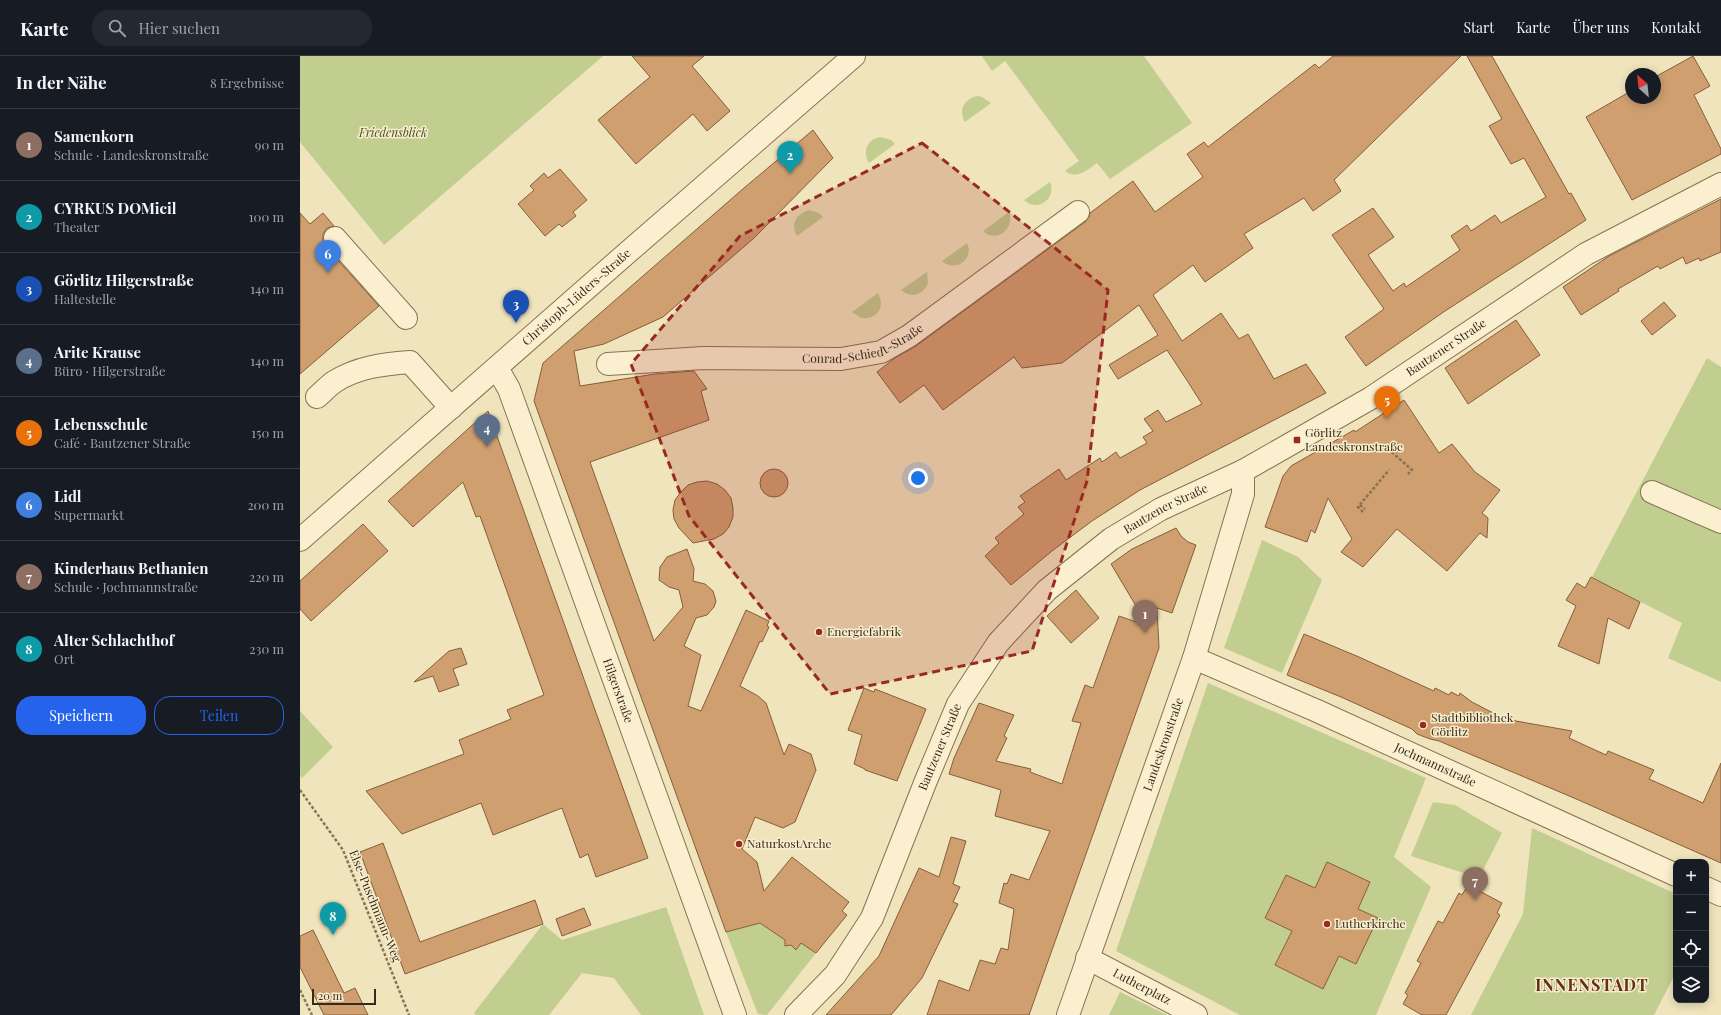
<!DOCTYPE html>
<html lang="de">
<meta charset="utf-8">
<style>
:root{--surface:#171b24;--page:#242831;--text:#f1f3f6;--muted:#9ea1a6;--line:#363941;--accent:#2563eb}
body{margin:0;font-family:"Playfair Display",serif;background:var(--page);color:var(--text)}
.controls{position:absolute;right:12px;bottom:12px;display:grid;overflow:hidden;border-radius:8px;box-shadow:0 2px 10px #0003}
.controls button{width:36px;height:36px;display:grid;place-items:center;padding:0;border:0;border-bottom:1px solid var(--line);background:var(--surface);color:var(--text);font:20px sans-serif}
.compass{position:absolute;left:1325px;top:12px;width:36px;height:36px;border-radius:50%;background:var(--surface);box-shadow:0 2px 10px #0003;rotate:333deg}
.scale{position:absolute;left:12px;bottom:10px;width:64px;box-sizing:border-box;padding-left:4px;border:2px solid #362a1b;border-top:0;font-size:11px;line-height:14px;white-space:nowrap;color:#362a1b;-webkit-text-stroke:3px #f7edcc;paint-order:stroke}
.you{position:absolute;left:618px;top:422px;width:14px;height:14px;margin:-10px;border:3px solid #fff;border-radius:50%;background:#1a73e8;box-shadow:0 0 0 6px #1a73e833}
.badge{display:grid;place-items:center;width:26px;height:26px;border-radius:50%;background:var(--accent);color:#fff;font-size:13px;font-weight:700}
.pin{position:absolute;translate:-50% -33px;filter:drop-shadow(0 1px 2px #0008)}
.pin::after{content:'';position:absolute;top:21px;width:14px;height:12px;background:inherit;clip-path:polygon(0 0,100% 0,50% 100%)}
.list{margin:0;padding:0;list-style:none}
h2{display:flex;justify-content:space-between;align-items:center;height:52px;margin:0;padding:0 16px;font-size:17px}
h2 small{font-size:13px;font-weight:400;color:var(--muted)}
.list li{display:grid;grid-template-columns:26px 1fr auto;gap:12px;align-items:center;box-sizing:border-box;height:72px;padding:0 16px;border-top:1px solid var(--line)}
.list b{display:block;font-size:15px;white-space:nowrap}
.list p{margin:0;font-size:13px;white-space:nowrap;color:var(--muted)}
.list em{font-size:13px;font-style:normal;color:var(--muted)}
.actions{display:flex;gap:8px;padding:12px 16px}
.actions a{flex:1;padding:9px 0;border:1px solid var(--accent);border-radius:16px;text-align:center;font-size:14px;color:var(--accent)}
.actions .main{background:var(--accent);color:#fff}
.icon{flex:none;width:22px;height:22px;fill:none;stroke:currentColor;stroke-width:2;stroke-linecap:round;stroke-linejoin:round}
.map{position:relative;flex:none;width:1421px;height:959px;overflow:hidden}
header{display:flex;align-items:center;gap:24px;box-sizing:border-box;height:56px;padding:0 20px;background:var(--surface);border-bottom:1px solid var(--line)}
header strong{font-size:19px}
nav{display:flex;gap:22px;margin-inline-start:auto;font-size:14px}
.search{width:280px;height:36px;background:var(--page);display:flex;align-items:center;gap:10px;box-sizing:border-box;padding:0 14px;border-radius:16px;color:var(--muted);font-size:15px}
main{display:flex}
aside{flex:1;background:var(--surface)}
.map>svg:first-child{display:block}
.green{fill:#c2cd90}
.building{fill:#cf9f70;stroke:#875e3a}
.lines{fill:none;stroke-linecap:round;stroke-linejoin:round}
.minor-casing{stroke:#877355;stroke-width:24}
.path{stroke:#877355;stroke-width:2.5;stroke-dasharray:3 2;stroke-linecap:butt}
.minor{stroke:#faf0cf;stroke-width:22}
.marked{fill:#992a22;fill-opacity:0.2;stroke:#992a22;stroke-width:3;stroke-dasharray:8 5;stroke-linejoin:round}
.poi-dot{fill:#992a22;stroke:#f7edcc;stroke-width:1.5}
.labels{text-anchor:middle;stroke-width:3;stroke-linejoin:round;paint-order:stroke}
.park-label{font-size:12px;font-style:italic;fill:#435320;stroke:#f7edcc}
.street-label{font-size:12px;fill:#362a1b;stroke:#f7edcc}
.poi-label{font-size:12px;fill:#362a1b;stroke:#f7edcc;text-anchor:start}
.district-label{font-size:16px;font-weight:bold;letter-spacing:1px;fill:#642e18;stroke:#f7edcc}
</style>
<header>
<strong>Karte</strong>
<div class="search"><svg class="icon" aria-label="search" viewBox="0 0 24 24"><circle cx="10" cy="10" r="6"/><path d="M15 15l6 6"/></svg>Hier suchen</div>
<nav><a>Start</a><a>Karte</a><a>Über uns</a><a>Kontakt</a></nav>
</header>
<main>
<aside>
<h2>In der Nähe<small>8 Ergebnisse</small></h2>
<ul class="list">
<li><span class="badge" style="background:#8d6e63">1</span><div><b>Samenkorn</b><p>Schule · Landeskronstraße</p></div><em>90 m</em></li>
<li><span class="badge" style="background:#0f9aa8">2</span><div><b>CYRKUS DOMicil</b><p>Theater</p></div><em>100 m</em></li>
<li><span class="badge" style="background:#1a4fb4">3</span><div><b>Görlitz Hilgerstraße</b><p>Haltestelle</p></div><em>140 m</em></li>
<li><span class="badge" style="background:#5c6f8a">4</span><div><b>Arite Krause</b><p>Büro · Hilgerstraße</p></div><em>140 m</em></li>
<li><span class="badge" style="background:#e8710a">5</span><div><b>Lebensschule</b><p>Café · Bautzener Straße</p></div><em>150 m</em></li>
<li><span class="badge" style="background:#3f7fe0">6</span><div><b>Lidl</b><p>Supermarkt</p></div><em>200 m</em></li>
<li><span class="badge" style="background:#8d6e63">7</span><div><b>Kinderhaus Bethanien</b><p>Schule · Jochmannstraße</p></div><em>220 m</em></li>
<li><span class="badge" style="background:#0f9aa8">8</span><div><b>Alter Schlachthof</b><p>Ort</p></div><em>230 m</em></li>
</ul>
<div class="actions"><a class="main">Speichern</a><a>Teilen</a></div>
</aside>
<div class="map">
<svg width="1421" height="959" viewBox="0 0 1421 959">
<rect width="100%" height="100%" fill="#efe4bc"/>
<path class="green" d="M 0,0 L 303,0 L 84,189 L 0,86 Z
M 682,0 L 844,0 L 892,67 L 810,123 L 797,107 C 787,114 777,124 765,115 L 779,105 L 705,5 L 692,15 Z
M 677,40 L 682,41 L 691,47 L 665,66 C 658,54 664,43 677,40 Z
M 580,81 L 591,84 L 595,88 L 569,107 C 562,95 567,84 580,81 Z
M 750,126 C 757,142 738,157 724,144 Z
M 509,154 L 519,157 L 523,161 L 497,180 C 490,168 496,158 509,154 Z
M 709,156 C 715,172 697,188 683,175 Z
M 667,187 C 675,203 655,217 642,205 Z
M 627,216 L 628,227 C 624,239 611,243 601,234 Z
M 578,237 C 586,251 577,264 561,262 L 552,256 Z
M 1407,302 L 1421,311 L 1421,626 L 1368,602 L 1382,567 L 1292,521 Z
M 962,484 L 998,501 L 1022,524 L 982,617 L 924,592 Z
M 908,627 L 1126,722 L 1094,801 L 1131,831 L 1076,959 L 940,959 L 816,895 Z
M 0,655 L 33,691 L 2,722 L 0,719 Z
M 1133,746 L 1155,749 L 1202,777 L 1179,822 L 1111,800 Z
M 1232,772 L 1376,838 L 1376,916 L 1354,959 L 1171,959 L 1223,858 Z
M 452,846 L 485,872 L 479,880 L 485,884 L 485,890 L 491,889 L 496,894 L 501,887 L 516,897 L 467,959 L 458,958 L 426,876 L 457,868 Z
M 366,851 L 404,959 L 341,959 L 314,922 L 282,917 L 249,959 L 176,959 L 174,957 L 243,868 L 262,884 Z
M 820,936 L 867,959 L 809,959 Z"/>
<path class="building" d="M 332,0 L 404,0 L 392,10 L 430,55 L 407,75 L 393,58 L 336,108 L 298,64 L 350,21 Z
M 1033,0 L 1161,0 L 1034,124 L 1041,135 L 1013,155 L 1004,142 L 944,178 L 953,192 L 905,226 L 893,209 L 853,239 L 882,285 L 921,257 L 939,283 L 948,278 L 974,323 L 1006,308 L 1026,337 L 840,434 L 792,465 L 752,495 L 711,529 L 685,500 L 699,487 L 695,482 L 724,458 L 718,451 L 725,446 L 720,440 L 759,413 L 766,424 L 800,402 L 802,406 L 816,396 L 820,402 L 847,387 L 843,381 L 853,375 L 844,363 L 858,354 L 866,366 L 902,348 L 888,326 L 867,294 L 818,323 L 809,309 L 858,279 L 839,249 L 762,307 L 722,312 L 714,301 L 643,354 L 624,329 L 600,347 L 577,316 L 595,302 L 616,290 L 785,166 L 789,161 L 790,157 L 833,125 L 855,156 L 903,121 L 887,98 L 904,86 L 908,91 L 1015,8 L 1019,12 Z
M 1167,0 L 1192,0 L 1269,138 L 1271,137 L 1286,164 L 1145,255 L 1066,310 L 1045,281 L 1084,253 L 1032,179 L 1073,152 L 1094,181 L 1068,199 L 1093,235 L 1104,227 L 1106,231 L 1160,194 L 1151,180 L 1167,169 L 1171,175 L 1195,159 L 1201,167 L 1246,141 L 1224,102 L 1211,108 L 1189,70 L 1202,63 Z
M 1393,0 L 1410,30 L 1394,39 L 1421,93 L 1421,98 L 1332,144 L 1286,61 L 1331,35 L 1331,42 L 1355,42 L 1355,21 Z
M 513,74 L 533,102 L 454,182 L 363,261 L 304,288 L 274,295 L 280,330 L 355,318 L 394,315 L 407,333 L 401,335 L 409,364 L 290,406 L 354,585 L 383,551 L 379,534 L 369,531 L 359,524 L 360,511 L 367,501 L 387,493 L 394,513 L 393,525 L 405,528 L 413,535 L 416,545 L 414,551 L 407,559 L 396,562 L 384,590 L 401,599 L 388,650 L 401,655 L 446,554 L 469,565 L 467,570 L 469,571 L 462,586 L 460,585 L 440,630 L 458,640 L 466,647 L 484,699 L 489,688 L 511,698 L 516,714 L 495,766 L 483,772 L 455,761 L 442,793 L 457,806 L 464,835 L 492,801 L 549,846 L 542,855 L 547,859 L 516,897 L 501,887 L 496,894 L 491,889 L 485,890 L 485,884 L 460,867 L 426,876 L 234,345 L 243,307 L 444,132 Z
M 260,113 L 287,144 L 273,156 L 276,160 L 262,171 L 259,168 L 245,180 L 218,148 L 234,134 L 230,130 L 244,117 L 248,122 Z
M 1421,143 L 1421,196 L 1400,205 L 1399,202 L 1386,208 L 1383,201 L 1360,213 L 1358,210 L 1318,233 L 1319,235 L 1281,259 L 1263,231 L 1309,200 Z
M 0,157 L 10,168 L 23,157 L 34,170 L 27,172 L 23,178 L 23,184 L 25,190 L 79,250 L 0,318 Z
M 1364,246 L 1376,260 L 1352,279 L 1341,265 Z
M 1216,264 L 1240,299 L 1168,348 L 1145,312 Z
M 1104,344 L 1139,397 L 1152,388 L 1175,416 L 1200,434 L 1182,457 L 1188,462 L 1187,482 L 1180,477 L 1147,515 L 1097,473 L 1063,511 L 1041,496 L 1052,483 L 1028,442 L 1015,477 L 1011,474 L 1007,486 L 965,471 L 983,420 L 991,410 L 1054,374 L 1055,376 Z
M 188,355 L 348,802 L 296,821 L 288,798 L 280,802 L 262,752 L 193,779 L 181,747 L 102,778 L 66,735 L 164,698 L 159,684 L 211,663 L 207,654 L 244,639 L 180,460 L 176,461 L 163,426 L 113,471 L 88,445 Z
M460 427a14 14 0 1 1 28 0a14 14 0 1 1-28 0Z
M 407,425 L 417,428 L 425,434 L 431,442 L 433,452 L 433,461 L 429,471 L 423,478 L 414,483 L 393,487 L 379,472 L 374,463 L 373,454 L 375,444 L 381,436 L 388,429 L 397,426 Z
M 63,468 L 88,495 L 11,565 L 0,553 L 0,525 Z
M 876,472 L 881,480 L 888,486 L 896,489 L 872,557 L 857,552 L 859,592 L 729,959 L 627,959 L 639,924 L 669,935 L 680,904 L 695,908 L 701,892 L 708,894 L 714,853 L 699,847 L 704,827 L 707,828 L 711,818 L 729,824 L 750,775 L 695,760 L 701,734 L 649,718 L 654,702 L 679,647 L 714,659 L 704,680 L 707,682 L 696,705 L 731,713 L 730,716 L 762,728 L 781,667 L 772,665 L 785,629 L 793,632 L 819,560 L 848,570 L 811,508 L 832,493 Z
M 1291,521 L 1340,546 L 1329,573 L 1308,562 L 1299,608 L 1258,590 L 1276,550 L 1266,544 L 1277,527 L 1285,532 Z
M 776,534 L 799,562 L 771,587 L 747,560 Z
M 1004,578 L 1059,601 L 1134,635 L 1135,632 L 1149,639 L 1151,636 L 1159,640 L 1160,637 L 1172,646 L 1199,660 L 1199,662 L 1272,675 L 1269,682 L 1306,699 L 1308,695 L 1354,714 L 1349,723 L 1403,747 L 1421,707 L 1421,807 L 1274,742 L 1139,685 L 1130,683 L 1117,678 L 1112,673 L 1041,641 L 987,619 Z
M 161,592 L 167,608 L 153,613 L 159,629 L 139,636 L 133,620 L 114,626 L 149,595 Z
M 564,632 L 574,636 L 575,633 L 626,653 L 597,725 L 565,714 L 565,713 L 554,708 L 562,679 L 548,674 Z
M 651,781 L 666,785 L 653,828 L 660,831 L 653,846 L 658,848 L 622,922 L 591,959 L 526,959 L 579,900 L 619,812 L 639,821 Z
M 83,787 L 120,886 L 235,844 L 243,868 L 105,918 L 60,796 Z
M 1027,806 L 1070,826 L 1058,853 L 1078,862 L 1056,908 L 1039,900 L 1023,933 L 975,909 L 992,875 L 965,862 L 986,819 L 1015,832 Z
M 1168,829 L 1202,847 L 1197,857 L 1200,859 L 1146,959 L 1122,959 L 1103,948 L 1108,939 L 1105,937 L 1121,907 L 1117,905 L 1138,865 L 1143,867 L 1159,837 L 1162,839 Z
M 284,852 L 291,869 L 262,880 L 256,863 Z
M 13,874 L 44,937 L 55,932 L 68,959 L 24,959 L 0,911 L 0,880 Z"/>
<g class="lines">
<defs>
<g id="minor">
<path d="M 35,182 L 106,262"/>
<path id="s1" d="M 308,308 L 403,302 L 541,303 L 581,296 L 609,280 L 778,156"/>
<path id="s2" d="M 197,312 L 209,333 L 435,959"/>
<path d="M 17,341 C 23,336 28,330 34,326 C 57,311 84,308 110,306 L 151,352"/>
<path d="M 1352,436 L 1421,466"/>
<path id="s3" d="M 0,484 L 327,197 L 554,0"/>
<path id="s4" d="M 894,602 L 1015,654 L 1376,819"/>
<path d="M 1406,832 L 1421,839"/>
<path id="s5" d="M 787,902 L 896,959"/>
<path id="s6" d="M 496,959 L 535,919 L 572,862 L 625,727 L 658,648 L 698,587 L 747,534 L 811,483 L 861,453 L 943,415 L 1071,342 L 1286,198 L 1421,128"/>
<path id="s7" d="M 768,959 L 894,602 L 943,438 L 943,415"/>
</g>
</defs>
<use href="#minor" class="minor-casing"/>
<path class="path" d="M 1074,388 L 1086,391 L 1112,414 L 1108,418
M 1060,449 L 1065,453
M 1063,456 L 1058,451 L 1089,414
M 0,734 L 43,794 L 109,959
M 0,934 L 12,959"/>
<use href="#minor" class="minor"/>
</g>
<path class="marked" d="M 622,87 L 808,234 L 787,425 L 732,595 L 530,638 L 389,460 L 331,308 L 440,180 Z"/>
<g class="poi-dot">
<rect x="993" y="380" width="8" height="8" rx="2"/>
<circle cx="519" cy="576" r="4"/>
<circle cx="1123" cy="669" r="4"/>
<circle cx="439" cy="788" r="4"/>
<circle cx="1027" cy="868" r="4"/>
</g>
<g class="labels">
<g class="park-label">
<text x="93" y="81">Friedensblick</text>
</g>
<g class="street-label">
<text dy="4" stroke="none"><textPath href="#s3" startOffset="368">Christoph-Lüders-Straße</textPath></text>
<text dy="4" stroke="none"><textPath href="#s1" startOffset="258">Conrad-Schiedt-Straße</textPath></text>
<text dy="4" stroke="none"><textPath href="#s6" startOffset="968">Bautzener Straße</textPath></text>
<text dy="4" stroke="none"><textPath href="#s6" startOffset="644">Bautzener Straße</textPath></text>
<text dy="4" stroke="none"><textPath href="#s2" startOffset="345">Hilgerstraße</textPath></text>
<text dy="4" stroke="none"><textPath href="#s7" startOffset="287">Landeskronstraße</textPath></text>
<text dy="4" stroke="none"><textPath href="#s6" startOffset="308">Bautzener Straße</textPath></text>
<text dy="4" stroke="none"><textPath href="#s4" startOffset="264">Jochmannstraße</textPath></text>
<text transform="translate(75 850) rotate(68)" y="4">Else-Puschmann-Weg</text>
<text dy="4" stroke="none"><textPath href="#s5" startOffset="62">Lutherplatz</textPath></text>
</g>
<g class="poi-label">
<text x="1005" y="381">Görlitz<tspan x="1005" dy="14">Landeskronstraße</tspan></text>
<text x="527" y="580">Energiefabrik</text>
<text x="1131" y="666">Stadtbibliothek<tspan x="1131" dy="14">Görlitz</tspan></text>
<text x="447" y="792">NaturkostArche</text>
<text x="1035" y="872">Lutherkirche</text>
</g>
<g class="district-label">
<text x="1292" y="935">INNENSTADT</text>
</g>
</g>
</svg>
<div class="controls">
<button>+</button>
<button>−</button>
<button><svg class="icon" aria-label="locate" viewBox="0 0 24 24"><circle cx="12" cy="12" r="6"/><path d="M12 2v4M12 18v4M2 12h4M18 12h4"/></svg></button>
<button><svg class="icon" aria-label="layers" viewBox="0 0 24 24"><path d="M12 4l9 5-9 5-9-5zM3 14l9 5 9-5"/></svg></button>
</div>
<svg class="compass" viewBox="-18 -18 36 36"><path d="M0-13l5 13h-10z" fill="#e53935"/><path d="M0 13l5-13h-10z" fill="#9ea1a6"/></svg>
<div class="scale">20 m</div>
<div class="you"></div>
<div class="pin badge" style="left:845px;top:577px;background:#8d6e63">1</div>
<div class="pin badge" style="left:490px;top:118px;background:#0f9aa8">2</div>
<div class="pin badge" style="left:216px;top:267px;background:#1a4fb4">3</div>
<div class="pin badge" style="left:187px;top:391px;background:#5c6f8a">4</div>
<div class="pin badge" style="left:1087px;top:363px;background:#e8710a">5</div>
<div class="pin badge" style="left:28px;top:217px;background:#3f7fe0">6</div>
<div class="pin badge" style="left:1175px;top:844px;background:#8d6e63">7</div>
<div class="pin badge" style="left:33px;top:879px;background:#0f9aa8">8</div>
</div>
</main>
